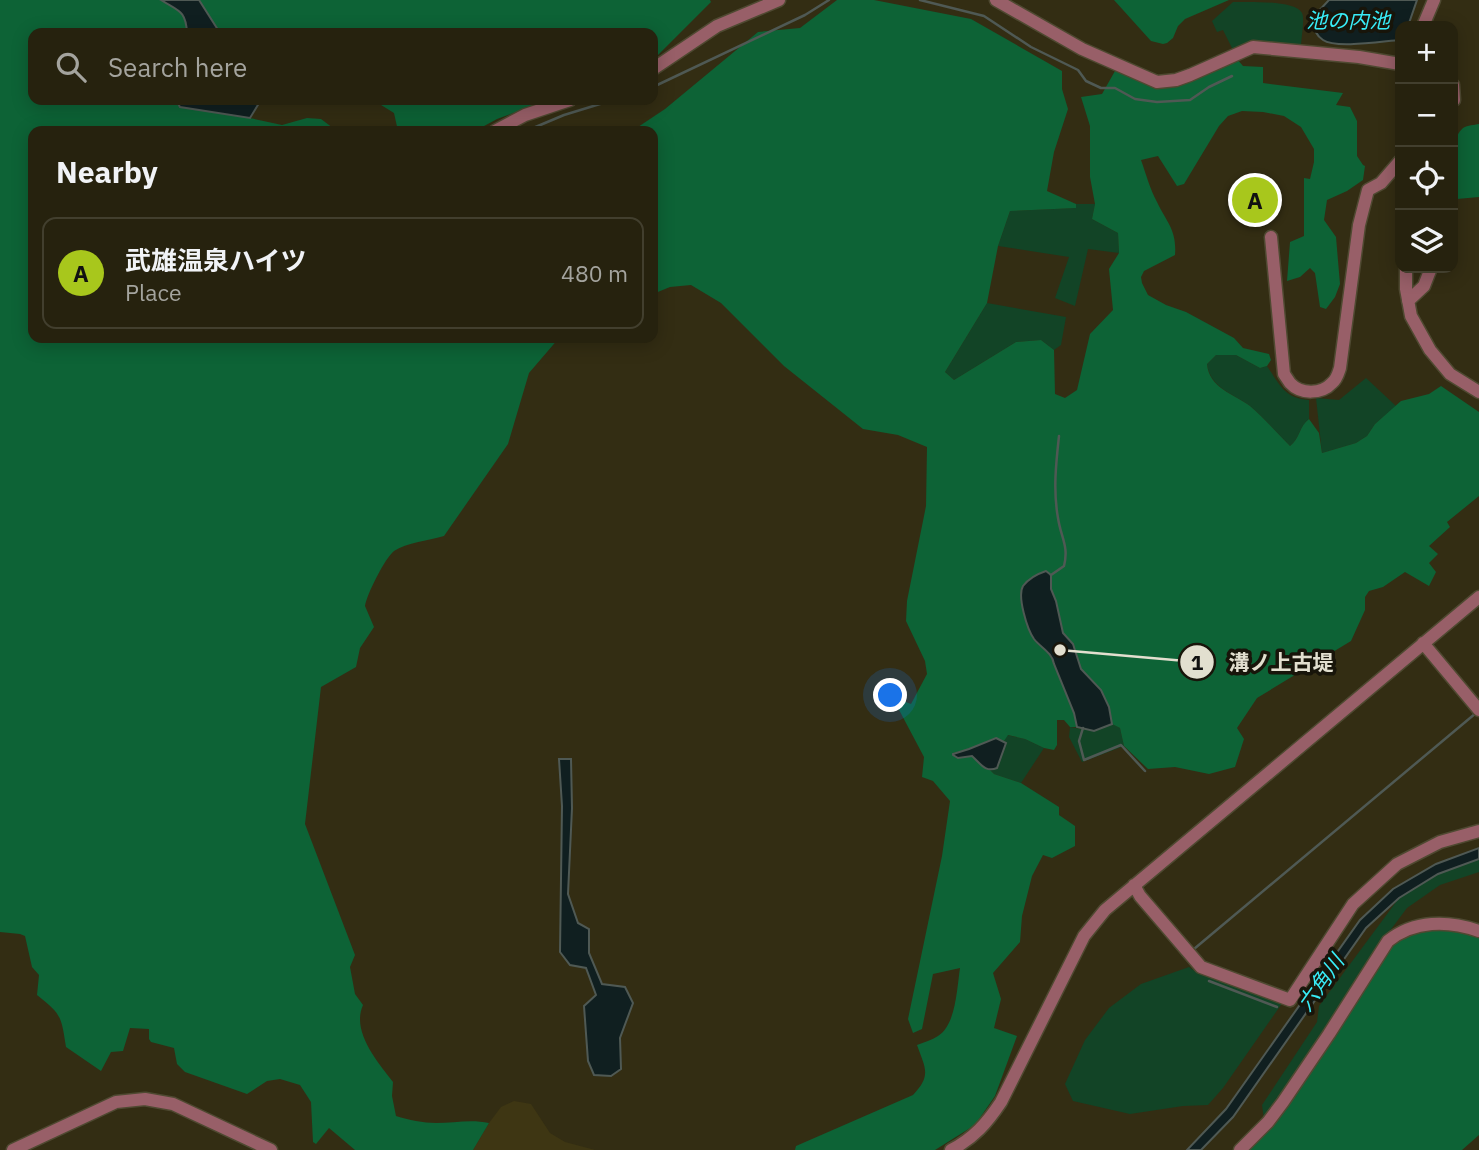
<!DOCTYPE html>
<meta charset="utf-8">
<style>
:root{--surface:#26220e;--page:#2e2a17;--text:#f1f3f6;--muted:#a4a49e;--line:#423f2e;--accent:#a8c71c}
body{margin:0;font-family:"IBM Plex Sans","Noto Sans JP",sans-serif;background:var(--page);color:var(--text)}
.controls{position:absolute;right:21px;top:21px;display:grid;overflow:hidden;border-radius:14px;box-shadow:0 4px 18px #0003}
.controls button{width:63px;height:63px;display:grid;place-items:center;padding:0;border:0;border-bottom:2px solid var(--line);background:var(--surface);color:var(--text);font:35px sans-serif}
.you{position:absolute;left:891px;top:696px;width:24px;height:24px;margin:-18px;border:5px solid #fff;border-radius:50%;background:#1a73e8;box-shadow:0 0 0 10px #1a73e833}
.badge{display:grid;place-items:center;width:46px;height:46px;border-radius:50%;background:var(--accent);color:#111;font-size:23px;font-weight:700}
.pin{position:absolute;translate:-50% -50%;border:4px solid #fff;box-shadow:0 2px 7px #0006}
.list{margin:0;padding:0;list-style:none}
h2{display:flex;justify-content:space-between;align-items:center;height:91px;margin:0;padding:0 28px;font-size:30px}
h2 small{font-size:23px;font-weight:400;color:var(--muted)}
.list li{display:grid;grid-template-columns:46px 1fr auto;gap:21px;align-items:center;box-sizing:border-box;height:112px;margin:0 14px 14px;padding:0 14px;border:2px solid var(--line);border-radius:14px}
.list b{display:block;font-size:26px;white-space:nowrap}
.list p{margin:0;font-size:23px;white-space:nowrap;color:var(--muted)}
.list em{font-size:23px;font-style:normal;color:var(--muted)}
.icon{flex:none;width:38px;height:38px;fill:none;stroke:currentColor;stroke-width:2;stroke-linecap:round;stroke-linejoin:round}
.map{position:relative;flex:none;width:1479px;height:1150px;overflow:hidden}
.search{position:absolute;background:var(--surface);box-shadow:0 4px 18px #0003;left:28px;top:28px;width:630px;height:77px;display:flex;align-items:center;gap:18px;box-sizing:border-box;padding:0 24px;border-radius:14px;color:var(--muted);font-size:26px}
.panel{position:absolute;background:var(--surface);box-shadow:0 4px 18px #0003;left:28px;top:126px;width:630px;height:217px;border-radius:14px}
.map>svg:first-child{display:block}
.built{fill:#3e3613}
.green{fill:#124426}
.forest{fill:#0d6336}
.water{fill:#101f20;stroke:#4f5954;stroke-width:2}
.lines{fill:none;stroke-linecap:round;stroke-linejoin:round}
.stream{stroke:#4f5954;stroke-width:2.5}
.minor-casing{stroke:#4f4931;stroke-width:15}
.minor{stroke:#985f68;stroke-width:12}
.labels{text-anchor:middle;stroke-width:7;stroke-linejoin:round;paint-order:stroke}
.water-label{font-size:21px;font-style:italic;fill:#38ecf7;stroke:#18150a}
.leader{fill:none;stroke:#e2dfcf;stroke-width:2.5}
.callout-dot{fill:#e2dfcf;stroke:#18150a;stroke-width:2.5}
.mark-label{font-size:21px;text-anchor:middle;font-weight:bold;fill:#111}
.callout-label{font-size:21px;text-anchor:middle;font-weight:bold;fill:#e2dfcf;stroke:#18150a;stroke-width:7;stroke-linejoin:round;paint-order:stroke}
</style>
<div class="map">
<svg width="1479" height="1150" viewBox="0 0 1479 1150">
<rect width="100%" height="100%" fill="#332d13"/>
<path class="built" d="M 514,1101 L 531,1104 L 550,1133 L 565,1142 L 595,1150 L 473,1150 L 489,1123 L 501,1107 Z"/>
<path class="green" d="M 1233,2 C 1248,2 1296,0 1302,13 C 1305,19 1301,39 1301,46 L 1233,50 L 1223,30 L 1217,32 L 1212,21 Z
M 1076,204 L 1095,204 L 1092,219 L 1118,233 L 1119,253 L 1088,249 L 1075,306 L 1055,298 L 1069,257 L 998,246 L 1010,211 L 1075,208 Z
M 987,303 L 1066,317 L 1061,345 L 1054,350 L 1041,340 L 1016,342 L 954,380 L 945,372 Z
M 1216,355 L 1236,355 L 1260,368 L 1267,366 C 1280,385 1284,398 1309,400 L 1309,419 C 1299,426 1300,439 1290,446 C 1277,433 1264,418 1250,406 C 1234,394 1210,388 1207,364 Z
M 1366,378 L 1396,406 L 1375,424 L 1367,436 L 1356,443 L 1322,453 L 1316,398 L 1339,400 Z
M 1112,724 L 1120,728 L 1124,746 L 1082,762 L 1069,737 L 1070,727 L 1094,731 Z
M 1007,735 L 1025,739 L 1044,748 L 1021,783 L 994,774 L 990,770 L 994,770 L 1006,744 L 1004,741 Z
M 1479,859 L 1479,872 L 1440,885 L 1407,908 L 1383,940 L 1264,1119 L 1262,1105 L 1317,1022 L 1319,1006 L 1399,898 L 1438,874 Z
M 1189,967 L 1199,974 L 1283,1002 L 1223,1088 L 1208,1105 L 1183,1106 L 1130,1114 L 1073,1101 L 1065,1084 L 1085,1040 L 1109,1008 L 1141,984 Z"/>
<path class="forest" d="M 0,0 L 161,0 C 178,11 186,10 187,33 L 33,33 L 33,100 L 176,100 L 181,107 L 250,118 L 282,125 L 307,118 L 321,119 L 337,131 L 33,131 L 33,338 L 559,338 L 529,373 L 508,444 L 444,536 C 430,540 406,543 394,551 C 385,558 367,594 365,606 L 374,627 L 360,648 L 356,667 L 321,687 L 305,824 L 355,955 L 350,967 L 355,994 L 363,1005 C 351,1032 378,1062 393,1082 L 392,1096 L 396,1116 C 409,1120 423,1123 436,1123 C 454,1123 471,1119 489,1123 L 473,1150 L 355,1150 L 329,1128 L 316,1144 L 313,1142 L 311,1102 L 300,1085 L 280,1079 L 267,1081 L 247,1094 L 185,1072 L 177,1064 L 174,1048 L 151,1042 L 149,1039 L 149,1029 L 130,1028 L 123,1051 L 111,1052 L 101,1071 L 66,1047 C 61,1016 62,1015 37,995 L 39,975 L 32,967 L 25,936 L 20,934 L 0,932 Z
M 199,0 L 710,0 L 711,2 L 653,60 L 653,33 L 220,33 Z
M 837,0 L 874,0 L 971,19 L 1062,71 L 1062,89 L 1068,109 L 1054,152 L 1047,191 L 1076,204 L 1076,208 L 1010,211 L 998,246 L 987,303 L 945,372 L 954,380 L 1016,342 L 1041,340 L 1054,350 L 1055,394 L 1065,398 L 1077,390 L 1090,334 L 1113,310 L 1109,269 L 1119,253 L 1118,233 L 1092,219 L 1095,204 L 1090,177 L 1090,126 L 1081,97 L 1102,94 L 1115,71 L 1144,83 L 1177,86 L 1237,59 L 1243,66 L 1263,67 L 1263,83 L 1343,93 L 1336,105 L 1350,107 L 1357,121 L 1357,156 L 1363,165 L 1365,166 L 1363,180 L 1347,191 L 1327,200 L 1324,220 L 1336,237 L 1340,284 L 1335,297 L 1326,309 L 1320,307 L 1315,273 L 1310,268 L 1300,277 L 1287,281 L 1290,242 L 1304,236 L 1304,178 L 1310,179 L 1314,162 L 1314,149 L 1301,127 L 1284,116 L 1263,112 L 1242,111 L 1228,116 L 1219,126 L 1184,184 L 1177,186 L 1158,156 L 1141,160 C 1146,174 1150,189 1157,202 C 1167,223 1177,230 1175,255 L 1144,271 L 1141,277 L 1142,283 L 1148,295 L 1166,305 L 1186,312 L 1234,338 L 1243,348 L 1269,354 L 1271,360 L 1267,366 L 1260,368 L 1236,355 L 1216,355 L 1207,364 C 1209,388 1234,394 1250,406 C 1264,418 1277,433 1290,446 C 1300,439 1299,426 1309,419 L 1319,433 L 1322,453 L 1356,443 L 1367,436 L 1375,424 L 1401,401 L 1429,394 L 1441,386 L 1479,412 L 1479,496 L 1447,522 L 1450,527 L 1429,546 L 1438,554 L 1429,563 L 1436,572 L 1429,586 L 1405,572 L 1383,587 L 1369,591 L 1365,597 L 1365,610 L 1351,641 L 1257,698 L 1237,728 L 1244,739 L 1235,767 L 1209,774 L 1175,767 L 1148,769 L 1124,746 L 1120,728 L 1112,724 L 1109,707 L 1101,690 L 1081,669 L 1073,644 L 1063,633 L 1056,601 L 1051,589 L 1051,575 L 1033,638 L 1053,657 L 1054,664 L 1074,713 L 1077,727 L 1070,727 L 1064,720 L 1057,720 L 1057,745 L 1054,750 L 1044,748 L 1025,739 L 1008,735 L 1004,741 L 996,739 L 969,749 L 953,753 L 958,758 L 972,756 L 984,768 L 990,770 L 994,774 L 1021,783 L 1059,807 L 1059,815 L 1075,826 L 1075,846 L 1052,858 L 1043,855 L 1032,876 L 1022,916 L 1020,942 L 993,973 L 1001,999 L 994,1028 L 1017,1036 L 995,1096 L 975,1125 L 935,1150 L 795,1150 L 796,1146 L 913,1095 C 932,1075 925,1068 917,1045 C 924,1042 932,1040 938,1036 C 956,1025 957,988 960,968 L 933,974 L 922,1029 L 913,1033 L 908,1019 L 942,856 L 950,801 L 933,781 L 922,777 L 924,757 L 897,706 L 898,699 L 911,704 L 927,674 L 925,661 L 906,621 L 907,601 L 926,506 L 927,447 L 898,435 L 863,429 L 784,366 L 721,303 L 691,285 L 670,287 L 653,294 L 653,131 L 632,131 L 665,109 L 758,32 L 800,28 Z
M 1114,0 L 1229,0 L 1185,19 L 1178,26 L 1173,38 L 1167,43 L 1163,44 L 1151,41 Z
M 373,100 L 548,100 L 497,119 L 475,131 L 398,131 L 394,113 Z
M 1479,124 L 1479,197 L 1457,199 L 1453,198 C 1453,178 1447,142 1463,128 C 1468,125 1474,125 1479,124 Z
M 1442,927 L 1479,936 L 1479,1135 L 1462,1150 L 1248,1150 L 1274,1125 L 1393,945 L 1413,932 Z"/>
<path class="water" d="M 161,0 L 199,0 L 220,33 L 187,33 C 186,10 178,11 161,0 Z
M 1329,0 L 1417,0 L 1408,26 L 1400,26 L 1400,40 C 1384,41 1336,49 1323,40 C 1315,35 1313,25 1314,16 Z
M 176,100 L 261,100 L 250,118 L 180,107 Z
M 1046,571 L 1051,575 L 1051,589 L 1056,601 L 1063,633 L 1073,644 L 1081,669 L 1101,690 L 1109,707 L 1112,724 L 1094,731 L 1077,727 L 1074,713 L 1054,664 C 1052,652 1041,648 1034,639 C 1027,629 1017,596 1023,586 C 1029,578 1037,574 1046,571 Z
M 996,738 L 1006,743 L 997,768 C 985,773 980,763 972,756 L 958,758 L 953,755 L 953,754 L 969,749 Z
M 559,759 L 571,759 L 572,808 L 568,894 L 578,923 L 589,929 L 589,953 L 602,984 L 625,987 L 633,1003 L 620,1038 L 621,1069 L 611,1076 L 594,1075 L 588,1061 L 584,1006 L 596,995 L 586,968 L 570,965 L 560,952 L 562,806 Z
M 1479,848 L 1479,859 L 1438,874 L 1399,898 L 1366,928 L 1233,1117 L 1201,1150 L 1187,1150 L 1226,1109 L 1360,920 L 1393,889 L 1436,864 Z"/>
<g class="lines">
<path class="stream" d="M 920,0 L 984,16 L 1031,47 L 1078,70 L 1086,81 L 1101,88 L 1115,88 L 1135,99 L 1157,102 L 1190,100 L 1209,87 L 1232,76
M 653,87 L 805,15 L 829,0
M 526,131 L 564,115 L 613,100
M 1051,575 L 1064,566 C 1069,546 1061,538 1058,518 C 1053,491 1056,463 1059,436
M 1083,728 L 1079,741 L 1084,760 L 1121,745 L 1145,771
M 1194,949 L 1476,713
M 1209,981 L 1277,1007"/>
<defs>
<path id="minor" d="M 996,0 L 1082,49 L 1157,82 L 1176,80 L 1190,75 L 1253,47 L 1359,57 L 1400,64
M 1423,26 L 1434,0
M 653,69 L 717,26 L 779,0
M 1453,85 L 1454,100
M 495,131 L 525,115 L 570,100
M 1271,237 L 1284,374 C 1286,377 1288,380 1290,383 C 1301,395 1322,394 1332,383 C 1337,379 1338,374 1340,368 L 1359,225 L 1368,190 L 1381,183 L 1400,161
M 1406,268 L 1406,289 L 1411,316 L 1430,350 L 1450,374 L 1479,392
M 1408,301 L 1424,286 L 1431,268
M 1423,643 L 1479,710
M 1134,885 L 1140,896 L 1201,967 L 1290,1000 L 1353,904 L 1397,864 L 1440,842 L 1479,831
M 13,1150 L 116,1102 L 145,1099 L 173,1104 L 271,1150
M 951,1150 C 974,1138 987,1123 1001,1102 L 1084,936 L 1105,910 L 1479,597
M 1240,1150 L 1268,1122 L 1283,1102 L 1329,1034 L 1388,941 C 1414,920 1448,920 1479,931"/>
</defs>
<use href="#minor" class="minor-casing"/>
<use href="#minor" class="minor"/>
</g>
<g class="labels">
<g class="water-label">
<text x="1348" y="28">池の内池</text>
<text transform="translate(1321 983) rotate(-55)" y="7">六角川</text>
</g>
</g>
<path class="leader" d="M1060 650L1197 662"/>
<g class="callout-dot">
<circle cx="1060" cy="650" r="7"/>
<circle cx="1197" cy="662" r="18"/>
</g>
<g class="mark-label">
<text x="1197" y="670">1</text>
</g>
<g class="callout-label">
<text x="1281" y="670">溝ノ上古堤</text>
</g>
</svg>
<div class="controls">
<button>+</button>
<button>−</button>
<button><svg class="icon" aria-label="locate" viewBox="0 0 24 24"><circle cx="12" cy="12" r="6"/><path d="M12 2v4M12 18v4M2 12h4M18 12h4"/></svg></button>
<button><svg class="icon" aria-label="layers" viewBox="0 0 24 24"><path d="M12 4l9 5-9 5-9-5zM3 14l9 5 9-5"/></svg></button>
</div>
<div class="you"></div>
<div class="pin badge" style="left:1255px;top:200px">A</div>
<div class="search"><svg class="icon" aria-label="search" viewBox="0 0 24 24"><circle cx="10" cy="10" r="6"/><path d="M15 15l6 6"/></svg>Search here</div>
<section class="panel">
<h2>Nearby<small></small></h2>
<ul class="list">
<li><span class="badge">A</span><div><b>武雄温泉ハイツ</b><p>Place</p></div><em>480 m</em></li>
</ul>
</section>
</div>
